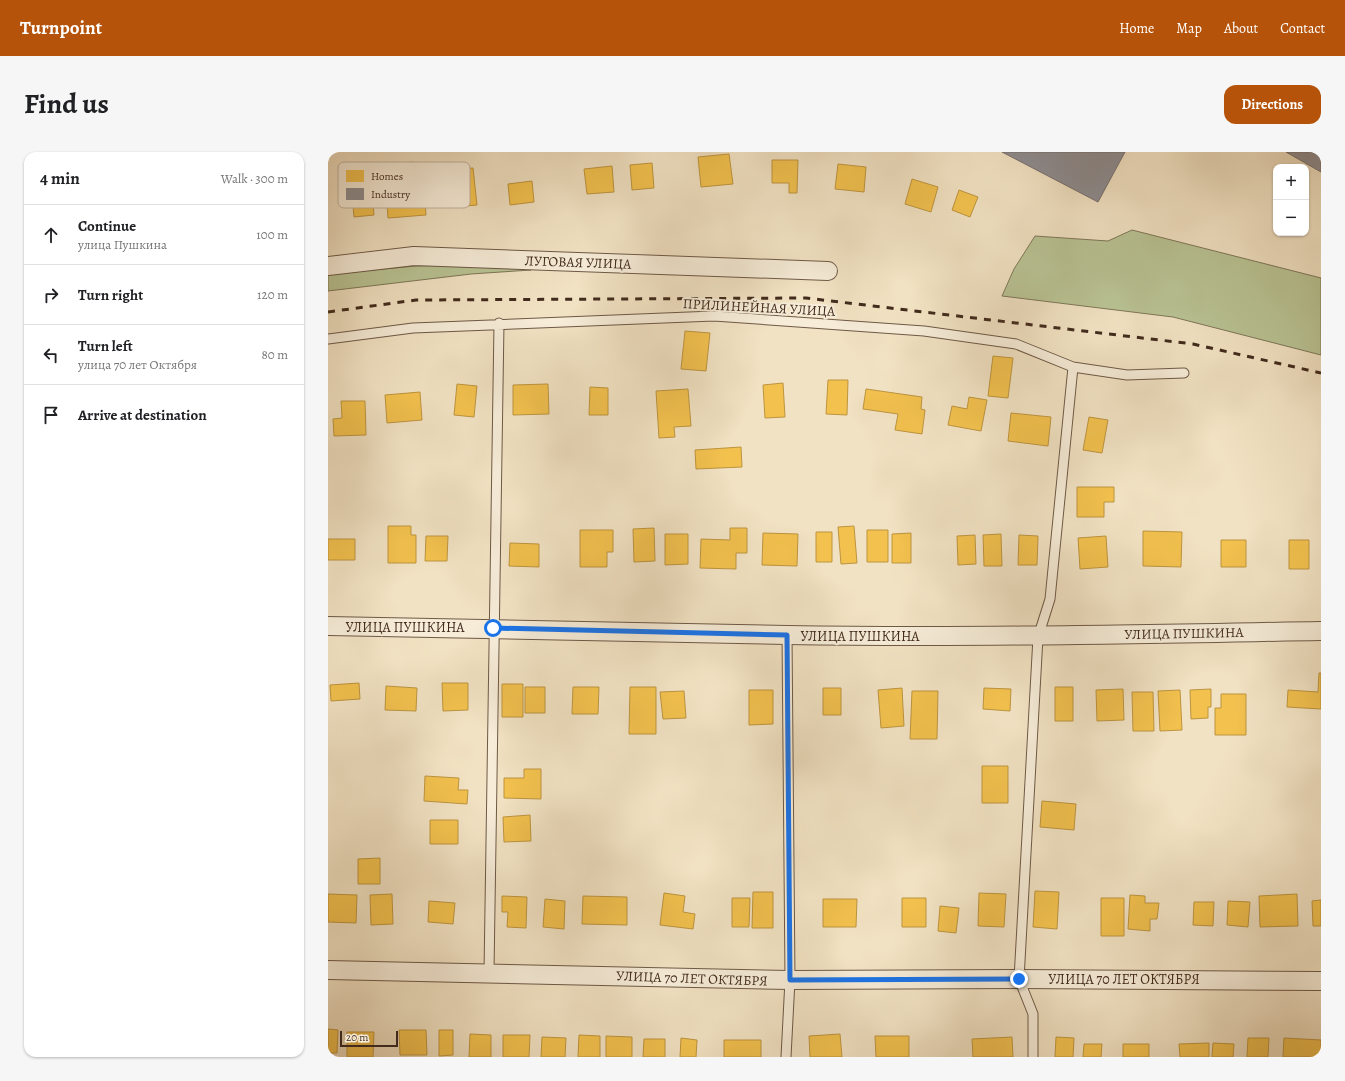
<!DOCTYPE html>
<meta charset="utf-8">
<style>
:root{--surface:#fff;--page:#f6f6f6;--text:#202124;--muted:#757577;--line:#e0e0e0;--accent:#b45309}
body{margin:0;font-family:Alegreya,serif;background:var(--page);color:var(--text)}
.controls{position:absolute;right:12px;top:12px;display:grid;overflow:hidden;border-radius:8px;box-shadow:0 1px 3px #0004}
.controls button{width:36px;height:36px;display:grid;place-items:center;padding:0;border:0;border-bottom:1px solid var(--line);background:var(--surface);color:var(--text);font:20px sans-serif}
.scale{position:absolute;left:12px;bottom:10px;width:58px;box-sizing:border-box;padding-left:4px;border:2px solid #422b1d;border-top:0;font-size:11px;line-height:14px;white-space:nowrap;color:#422b1d;-webkit-text-stroke:3px #f6ecd8;paint-order:stroke}
.stop{position:absolute;width:12px;height:12px;margin:-9px;border:3px solid #1a73e8;border-radius:50%;background:#fff}
.stop.end{background:#1a73e8;border-color:#fff;box-shadow:0 1px 4px #0008}
.list{margin:0;padding:0;list-style:none}
h2{display:flex;justify-content:space-between;align-items:center;height:52px;margin:0;padding:0 16px;font-size:17px}
h2 small{font-size:13px;font-weight:400;color:var(--muted)}
.list li{display:grid;grid-template-columns:26px 1fr auto;gap:12px;align-items:center;box-sizing:border-box;height:60px;padding:0 16px;border-top:1px solid var(--line)}
.list b{display:block;font-size:15px;white-space:nowrap}
.list p{margin:0;font-size:13px;white-space:nowrap;color:var(--muted)}
.list em{font-size:13px;font-style:normal;color:var(--muted)}
.icon{flex:none;width:22px;height:22px;fill:none;stroke:currentColor;stroke-width:2;stroke-linecap:round;stroke-linejoin:round}
.map{position:relative;flex:none;width:993px;height:905px;overflow:hidden;border-radius:12px}
header{display:flex;align-items:center;gap:24px;box-sizing:border-box;height:56px;padding:0 20px;background:var(--accent);color:#fff}
header strong{font-size:19px}
nav{display:flex;gap:22px;margin-inline-start:auto;font-size:14px}
.intro{display:flex;align-items:center;justify-content:space-between;box-sizing:border-box;height:96px;padding:0 24px}
h1{margin:0;font-size:28px}
.button{padding:10px 18px;border-radius:12px;background:var(--accent);color:#fff;font-size:14px;font-weight:700}
main{display:flex;gap:24px;padding:0 24px}
aside{flex:1;background:var(--surface);border-radius:12px;box-shadow:0 1px 3px #0004}
.map>svg:first-child{display:block}
.green{fill:#b9c394;stroke:#7e7758}
.homes{fill:#f2c14e;stroke:#bd943f}
.industry{fill:#8d8d92;stroke:#76706f}
.lines{fill:none;stroke-linecap:round;stroke-linejoin:round}
.lane-casing{stroke:#6e5946;stroke-width:11}
.street-casing{stroke:#6e5946;stroke-width:20}
.lane{stroke:#f6ecd8;stroke-width:9}
.street{stroke:#f6ecd8;stroke-width:18}
.rail{stroke:#422b1d;stroke-width:3;stroke-dasharray:7 7;stroke-linecap:butt}
.route{stroke:#1a73e8;stroke-width:5}
.labels{text-anchor:middle;stroke-width:4;stroke-linejoin:round;paint-order:stroke}
.street-label{font-size:14px;fill:#422b1d;stroke:#f6ecd8}
.key{fill:#f6ecd8;stroke:#c0b2a0;stroke-width:1}
.key-label{font-size:11px;fill:#422b1d}
</style>
<header>
<strong>Turnpoint</strong>
<nav><a>Home</a><a>Map</a><a>About</a><a>Contact</a></nav>
</header>
<div class="intro"><h1>Find us</h1><a class="button">Directions</a></div>
<main>
<aside>
<h2>4 min<small>Walk · 300 m</small></h2>
<ul class="list">
<li><svg class="icon" aria-label="ahead" viewBox="0 0 24 24"><path d="M12 20V5M6 11l6-6 6 6"/></svg><div><b>Continue</b><p>улица Пушкина</p></div><em>100 m</em></li>
<li><svg class="icon" aria-label="right" viewBox="0 0 24 24"><path d="M7 20v-9h11M14 6l5 5-5 5"/></svg><div><b>Turn right</b></div><em>120 m</em></li>
<li><svg class="icon" aria-label="left" viewBox="0 0 24 24"><path d="M17 20v-9H6M10 6l-5 5 5 5"/></svg><div><b>Turn left</b><p>улица 70 лет Октября</p></div><em>80 m</em></li>
<li><svg class="icon" aria-label="arrive" viewBox="0 0 24 24"><path d="M6 21V4h12l-3 4 3 4H6"/></svg><div><b>Arrive at destination</b></div></li>
</ul>
</aside>
<div class="map">
<svg width="993" height="905" viewBox="0 0 993 905">
<rect width="100%" height="100%" fill="#f1e2c3"/>
<filter id="stains"><feTurbulence type="fractalNoise" baseFrequency=".005" numOctaves="4"/><feColorMatrix values="0 0 0 0 .2 0 0 0 0 .09 0 0 0 0 .02 0 0 0 .5 -.17"/></filter>
<radialGradient id="worn" r=".72"><stop offset=".6" stop-color="#630" stop-opacity="0"/><stop offset="1" stop-color="#630" stop-opacity=".3"/></radialGradient>
<path class="green" d="M 804,78 L 993,126 L 993,203 L 845,165 L 674,144 L 686,117 L 707,84 L 780,89 Z
M 156,112 L 203,118 L 143,122 L 0,139 L 0,122 L 88,114 Z"/>
<path class="homes" d="M 401,2 L 405,32 L 373,35 L 370,5 Z
M 444,8 L 470,8 L 469,41 L 461,41 L 461,31 L 444,31 Z
M 85,10 L 87,35 L 96,35 L 98,63 L 60,66 L 58,36 L 68,35 L 67,12 Z
M 324,11 L 326,36 L 304,38 L 302,13 Z
M 510,12 L 538,15 L 536,40 L 507,37 Z
M 284,14 L 286,40 L 259,42 L 256,17 Z
M 145,16 L 149,53 L 127,55 L 123,18 Z
M 584,27 L 610,35 L 603,60 L 577,52 Z
M 204,29 L 206,50 L 182,53 L 180,32 Z
M 43,30 L 46,63 L 26,65 L 23,32 Z
M 631,38 L 650,45 L 642,65 L 624,58 Z
M 357,179 L 382,181 L 378,219 L 353,217 Z
M 665,204 L 685,206 L 680,246 L 660,244 Z
M 500,228 L 520,228 L 519,263 L 498,262 Z
M 455,231 L 457,265 L 437,266 L 435,233 Z
M 129,232 L 149,234 L 146,265 L 126,263 Z
M 220,232 L 221,262 L 185,263 L 185,233 Z
M 262,235 L 280,236 L 280,263 L 261,263 Z
M 360,237 L 363,274 L 346,275 L 347,285 L 331,286 L 328,239 Z
M 538,237 L 594,245 L 593,257 L 597,258 L 594,282 L 567,278 L 570,262 L 535,257 Z
M 92,240 L 94,268 L 59,271 L 57,243 Z
M 641,245 L 659,248 L 653,279 L 620,273 L 624,254 L 639,257 Z
M 13,249 L 37,249 L 38,283 L 6,284 L 5,267 L 14,266 Z
M 683,261 L 723,265 L 720,294 L 680,289 Z
M 761,265 L 780,268 L 774,301 L 755,298 Z
M 413,295 L 414,315 L 368,317 L 367,298 Z
M 749,335 L 786,335 L 786,350 L 776,350 L 776,365 L 749,365 Z
M 60,374 L 83,374 L 83,383 L 88,383 L 88,411 L 60,411 Z
M 526,374 L 529,411 L 513,412 L 510,375 Z
M 326,376 L 327,409 L 306,410 L 305,377 Z
M 402,376 L 419,376 L 419,401 L 408,401 L 408,417 L 372,416 L 373,387 L 402,388 Z
M 252,378 L 285,378 L 285,400 L 279,400 L 279,415 L 252,415 Z
M 539,378 L 560,378 L 560,410 L 539,410 Z
M 815,379 L 854,380 L 853,415 L 815,414 Z
M 488,380 L 504,380 L 504,410 L 488,410 Z
M 435,381 L 470,382 L 469,414 L 434,413 Z
M 583,381 L 583,411 L 564,411 L 564,382 Z
M 337,382 L 360,382 L 360,412 L 337,413 Z
M 673,382 L 674,414 L 656,414 L 655,383 Z
M 647,383 L 648,412 L 630,413 L 629,384 Z
M 691,383 L 710,384 L 709,413 L 690,413 Z
M 98,384 L 120,384 L 119,409 L 97,409 Z
M 778,384 L 780,415 L 752,417 L 750,386 Z
M 0,387 L 27,387 L 27,408 L 0,408 Z
M 893,388 L 918,388 L 918,415 L 893,415 Z
M 961,388 L 981,388 L 981,417 L 961,417 Z
M 182,391 L 211,392 L 211,415 L 181,414 Z
M 991,521 L 993,521 L 993,557 L 959,555 L 960,538 L 990,540 Z
M 31,531 L 32,547 L 3,549 L 2,533 Z
M 114,531 L 140,531 L 140,558 L 115,559 Z
M 174,532 L 195,532 L 195,565 L 174,565 Z
M 58,534 L 89,536 L 88,559 L 57,558 Z
M 197,535 L 217,535 L 217,561 L 197,561 Z
M 245,535 L 271,535 L 270,562 L 244,562 Z
M 302,535 L 328,535 L 328,582 L 301,582 Z
M 727,535 L 745,535 L 745,569 L 727,569 Z
M 495,536 L 513,536 L 513,563 L 495,563 Z
M 574,536 L 576,574 L 553,576 L 550,538 Z
M 656,536 L 683,537 L 682,559 L 655,557 Z
M 795,537 L 796,568 L 769,569 L 768,538 Z
M 883,537 L 883,555 L 880,555 L 880,566 L 863,567 L 862,538 Z
M 421,538 L 445,538 L 445,572 L 421,573 Z
M 852,538 L 854,578 L 832,579 L 830,539 Z
M 356,539 L 358,566 L 335,567 L 332,540 Z
M 584,539 L 610,539 L 609,587 L 582,587 Z
M 804,540 L 825,540 L 826,579 L 805,579 Z
M 893,542 L 918,542 L 918,583 L 887,583 L 887,556 L 893,556 Z
M 654,614 L 680,614 L 680,651 L 654,651 Z
M 196,617 L 213,617 L 213,647 L 176,646 L 176,626 L 196,626 Z
M 97,624 L 131,626 L 130,638 L 140,638 L 139,652 L 96,649 Z
M 714,649 L 748,652 L 746,678 L 712,675 Z
M 202,663 L 203,689 L 176,690 L 175,665 Z
M 102,668 L 130,668 L 130,692 L 102,692 Z
M 52,706 L 52,732 L 30,732 L 30,707 Z
M 707,739 L 731,740 L 729,777 L 705,775 Z
M 425,740 L 445,740 L 445,776 L 424,776 Z
M 336,741 L 357,744 L 355,760 L 367,762 L 365,777 L 332,773 Z
M 651,741 L 678,742 L 676,775 L 650,774 Z
M 0,742 L 29,743 L 28,771 L 0,770 Z
M 64,742 L 65,772 L 43,773 L 42,743 Z
M 969,742 L 970,774 L 932,775 L 931,744 Z
M 802,743 L 817,744 L 817,751 L 831,751 L 829,767 L 822,767 L 822,779 L 800,777 Z
M 174,744 L 199,745 L 198,776 L 179,775 L 180,760 L 174,760 Z
M 255,744 L 299,745 L 299,773 L 254,772 Z
M 404,746 L 422,746 L 421,775 L 404,775 Z
M 574,746 L 598,746 L 598,775 L 574,775 Z
M 773,746 L 796,746 L 796,784 L 773,784 Z
M 217,747 L 237,749 L 236,777 L 215,775 Z
M 495,747 L 529,747 L 528,775 L 495,775 Z
M 993,748 L 993,774 L 985,774 L 984,749 Z
M 101,749 L 127,751 L 125,772 L 100,770 Z
M 900,749 L 922,750 L 920,775 L 899,773 Z
M 866,750 L 886,750 L 885,774 L 865,773 Z
M 612,754 L 631,756 L 628,781 L 610,779 Z
M 0,877 L 10,878 L 9,901 L 0,901 Z
M 71,878 L 98,878 L 99,903 L 72,903 Z
M 111,878 L 125,878 L 125,903 L 111,904 Z
M 19,880 L 46,880 L 45,905 L 19,905 Z
M 142,882 L 163,883 L 163,905 L 141,905 Z
M 512,882 L 514,905 L 482,905 L 481,884 Z
M 175,883 L 202,883 L 201,905 L 175,905 Z
M 251,883 L 272,884 L 272,905 L 250,905 Z
M 278,884 L 304,885 L 304,905 L 278,905 Z
M 547,884 L 581,884 L 581,905 L 548,905 Z
M 214,885 L 238,886 L 237,905 L 213,905 Z
M 684,885 L 685,905 L 645,905 L 644,887 Z
M 728,885 L 746,886 L 745,905 L 727,905 Z
M 353,886 L 369,888 L 368,905 L 352,905 Z
M 920,886 L 941,886 L 940,905 L 919,905 Z
M 956,886 L 993,888 L 993,905 L 955,905 Z
M 316,887 L 337,887 L 337,905 L 315,905 Z
M 396,888 L 433,888 L 433,905 L 396,905 Z
M 881,891 L 881,905 L 852,905 L 851,892 Z
M 885,891 L 906,892 L 905,905 L 884,905 Z
M 756,892 L 774,892 L 773,905 L 755,905 Z
M 795,892 L 821,892 L 821,905 L 795,905 Z"/>
<path class="industry" d="M 674,0 L 797,0 L 770,50 Z
M 958,0 L 993,0 L 993,20 Z"/>
<g class="lines">
<defs>
<path id="lane" d="M 0,187 L 85,176 L 386,164 L 596,179 L 688,192 L 745,215 L 799,223 L 856,221
M 161,820 L 171,171
M 458,905 L 462,828 L 459,483
M 705,905 L 705,862 L 691,827 L 710,485 L 722,447 L 745,215"/>
<path id="street" d="M 0,114 L 86,104 L 500,119
M 0,474 C 153,476 306,481 459,483 C 637,486 815,482 993,479
M 0,818 L 462,828 L 691,827 L 993,829"/>
</defs>
<use href="#lane" class="lane-casing"/>
<use href="#street" class="street-casing"/>
<use href="#lane" class="lane"/>
<use href="#street" class="street"/>
<path class="rail" d="M 0,160 L 88,148 L 478,146 L 865,192 L 993,221"/>
</g>
<g class="lines">
<path class="route" d="M 165,476 L 459,483 L 462,828 L 691,827"/>
</g>
<g class="labels">
<g class="street-label">
<text transform="translate(250 110) rotate(2)" y="5">ЛУГОВАЯ УЛИЦА</text>
<text transform="translate(431 155) rotate(3)" y="5">ПРИЛИНЕЙНАЯ УЛИЦА</text>
<text x="77" y="480">УЛИЦА ПУШКИНА</text>
<text transform="translate(856 481) rotate(-1)" y="5">УЛИЦА ПУШКИНА</text>
<text x="532" y="489">УЛИЦА ПУШКИНА</text>
<text transform="translate(364 826) rotate(2)" y="5">УЛИЦА 70 ЛЕТ ОКТЯБРЯ</text>
<text x="796" y="832">УЛИЦА 70 ЛЕТ ОКТЯБРЯ</text>
</g>
</g>
<rect x="10" y="10" width="132" height="46" rx="6" class="key"/>
<rect x="18" y="18" width="18" height="12" fill="#f2c14e"/>
<rect x="18" y="36" width="18" height="12" fill="#8d8d92"/>
<g class="key-label">
<text x="43" y="28">Homes</text>
<text x="43" y="46">Industry</text>
</g>
<rect width="100%" height="100%" filter="url(#stains)"/>
<rect width="100%" height="100%" fill="url(#worn)"/>
</svg>
<div class="controls">
<button>+</button>
<button>−</button>
</div>
<div class="scale">20 m</div>
<div class="stop" style="left:165px;top:476px"></div>
<div class="stop end" style="left:691px;top:827px"></div>
</div>
</main>
